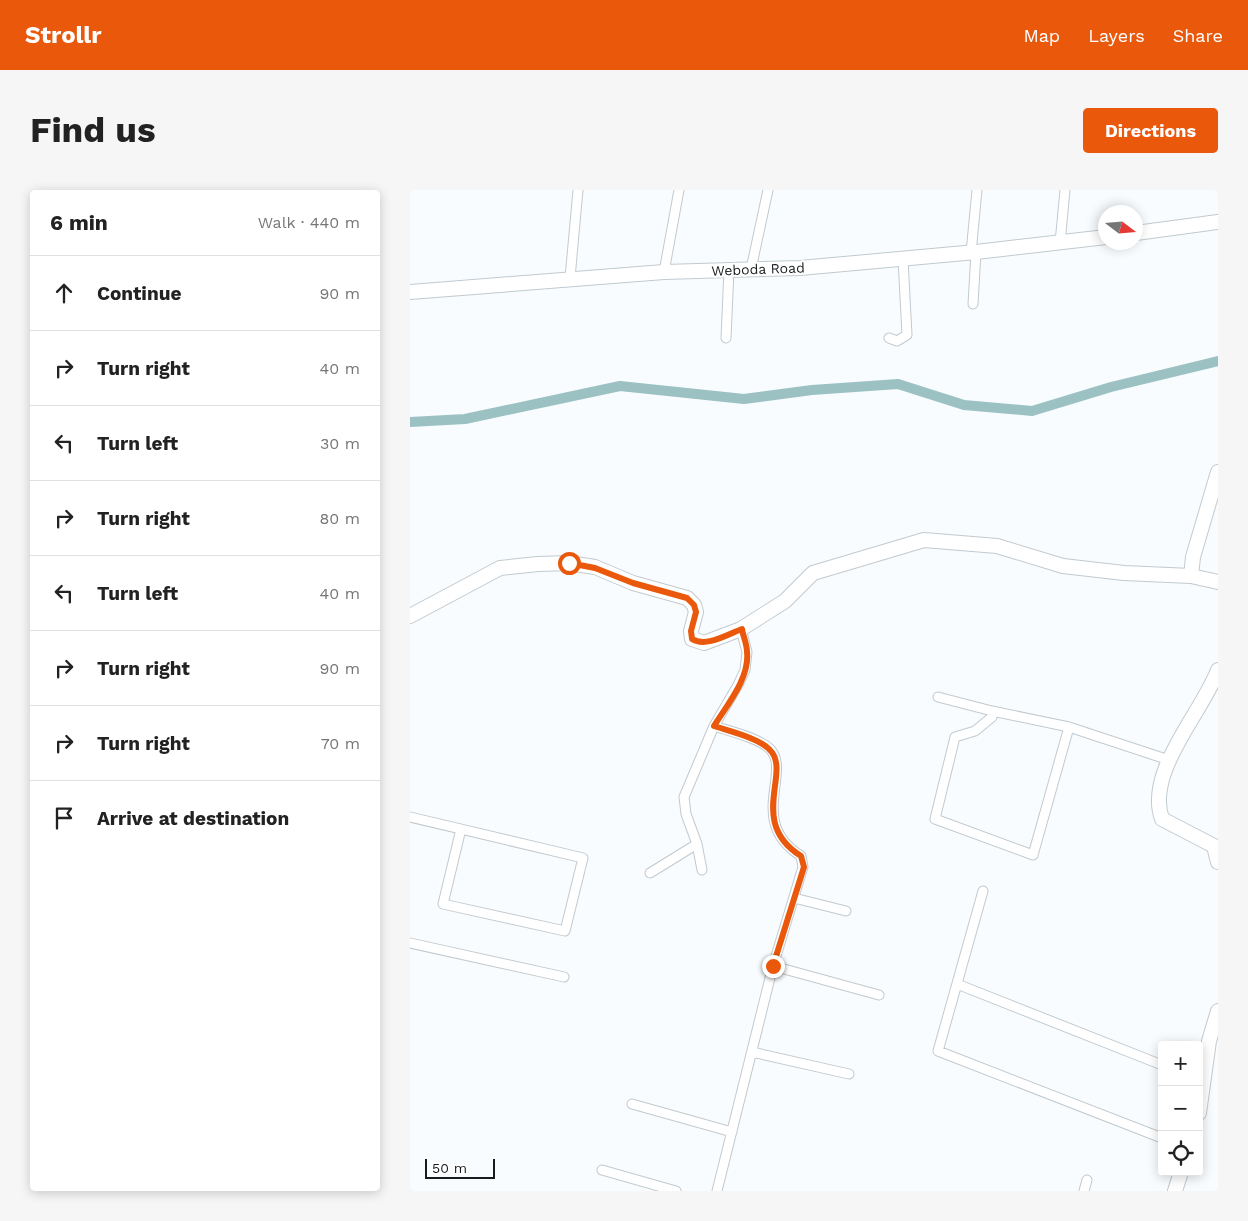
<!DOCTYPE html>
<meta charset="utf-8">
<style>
:root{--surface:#fff;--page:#f6f6f6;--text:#222;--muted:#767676;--line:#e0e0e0;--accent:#ea580c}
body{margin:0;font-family:"Work Sans",sans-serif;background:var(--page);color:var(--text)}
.controls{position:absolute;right:15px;bottom:15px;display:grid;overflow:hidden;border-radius:5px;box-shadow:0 2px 12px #0003}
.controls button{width:45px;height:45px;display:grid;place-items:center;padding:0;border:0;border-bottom:1px solid var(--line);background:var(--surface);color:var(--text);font:25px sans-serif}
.compass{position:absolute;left:688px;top:15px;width:45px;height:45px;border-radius:50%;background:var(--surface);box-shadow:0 2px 12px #0003;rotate:106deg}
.scale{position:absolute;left:15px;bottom:12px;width:70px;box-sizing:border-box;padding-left:5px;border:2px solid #181b1d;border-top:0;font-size:14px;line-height:18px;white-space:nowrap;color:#181b1d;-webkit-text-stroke:4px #fff;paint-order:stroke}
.stop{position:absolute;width:15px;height:15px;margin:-11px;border:4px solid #ea580c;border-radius:50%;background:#fff}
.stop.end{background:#ea580c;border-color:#fff;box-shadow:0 1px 5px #0008}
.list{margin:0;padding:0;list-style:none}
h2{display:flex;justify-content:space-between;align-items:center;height:65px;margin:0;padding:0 20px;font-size:21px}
h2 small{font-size:16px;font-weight:400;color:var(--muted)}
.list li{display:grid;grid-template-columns:32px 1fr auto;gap:15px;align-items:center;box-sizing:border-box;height:75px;padding:0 20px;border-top:1px solid var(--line)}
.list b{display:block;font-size:19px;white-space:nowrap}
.list em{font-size:16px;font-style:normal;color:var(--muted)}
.icon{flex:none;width:28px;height:28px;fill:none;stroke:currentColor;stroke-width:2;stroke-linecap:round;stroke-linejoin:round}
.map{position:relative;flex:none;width:808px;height:1001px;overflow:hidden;border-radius:5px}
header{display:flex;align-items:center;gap:30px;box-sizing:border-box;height:70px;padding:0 25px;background:var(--accent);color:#fff}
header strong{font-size:24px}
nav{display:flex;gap:28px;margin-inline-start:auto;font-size:18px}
.intro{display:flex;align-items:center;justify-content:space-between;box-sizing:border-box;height:120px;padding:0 30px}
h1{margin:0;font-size:35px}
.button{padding:12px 22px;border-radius:5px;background:var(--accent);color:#fff;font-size:18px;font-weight:700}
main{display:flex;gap:30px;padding:0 30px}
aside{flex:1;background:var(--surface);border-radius:5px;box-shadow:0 2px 12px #0003}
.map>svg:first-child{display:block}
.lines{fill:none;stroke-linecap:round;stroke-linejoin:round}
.canal{stroke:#9cc1c2;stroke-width:10}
.street-casing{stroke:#c1cad0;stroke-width:11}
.secondary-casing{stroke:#c1cad0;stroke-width:16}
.street{stroke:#fff;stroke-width:9}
.secondary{stroke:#fff;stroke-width:14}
.route{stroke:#ea580c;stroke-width:6}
.labels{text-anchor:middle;stroke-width:4;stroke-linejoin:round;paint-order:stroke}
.street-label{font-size:14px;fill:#181b1d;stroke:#fff}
</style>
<header>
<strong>Strollr</strong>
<nav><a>Map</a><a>Layers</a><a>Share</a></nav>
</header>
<div class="intro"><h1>Find us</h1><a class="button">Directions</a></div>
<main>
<aside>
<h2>6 min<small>Walk · 440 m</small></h2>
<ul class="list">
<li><svg class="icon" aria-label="ahead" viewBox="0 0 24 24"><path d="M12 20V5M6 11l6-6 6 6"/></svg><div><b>Continue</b></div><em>90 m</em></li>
<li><svg class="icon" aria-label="right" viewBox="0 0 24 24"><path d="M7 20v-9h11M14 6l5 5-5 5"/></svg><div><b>Turn right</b></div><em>40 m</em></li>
<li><svg class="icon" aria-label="left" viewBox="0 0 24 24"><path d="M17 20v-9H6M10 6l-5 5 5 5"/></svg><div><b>Turn left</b></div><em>30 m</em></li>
<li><svg class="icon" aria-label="right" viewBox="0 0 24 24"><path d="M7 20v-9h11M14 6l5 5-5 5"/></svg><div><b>Turn right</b></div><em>80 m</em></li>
<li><svg class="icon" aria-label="left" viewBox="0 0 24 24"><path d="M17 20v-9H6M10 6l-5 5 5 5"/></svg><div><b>Turn left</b></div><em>40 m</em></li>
<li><svg class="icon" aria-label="right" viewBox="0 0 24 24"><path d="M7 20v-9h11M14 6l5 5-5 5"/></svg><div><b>Turn right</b></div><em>90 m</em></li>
<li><svg class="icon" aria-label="right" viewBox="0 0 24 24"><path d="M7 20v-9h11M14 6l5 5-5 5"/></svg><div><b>Turn right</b></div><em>70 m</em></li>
<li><svg class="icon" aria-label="arrive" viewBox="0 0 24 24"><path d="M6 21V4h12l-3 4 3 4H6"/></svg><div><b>Arrive at destination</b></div></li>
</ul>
</aside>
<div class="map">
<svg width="808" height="1001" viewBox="0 0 808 1001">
<rect width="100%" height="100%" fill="#f8fcfe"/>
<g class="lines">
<path class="canal" d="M 0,232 L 55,229 L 210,196 L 334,209 L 402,200 L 488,194 L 554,215 L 622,221 L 701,197 L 808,171"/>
<defs>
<path id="street" d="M 650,53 L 655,0
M 561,63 L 567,0
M 341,79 L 358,0
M 254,82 L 269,0
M 160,88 L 168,0
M 563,114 L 566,62
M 316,148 L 319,80
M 479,148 L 487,151 L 497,145 L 493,69
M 528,507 L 582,521 L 582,527 L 565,541 L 545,547 L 525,629 L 623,665 L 659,537
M 582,521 L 659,537 L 759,570
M 304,536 C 319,541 349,548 360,559 C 382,582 337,632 391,666 L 393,677 L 363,776 L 307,1001
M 0,627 L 173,668 L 155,741 L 33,714 L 51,639
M 292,680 L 287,654 L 276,624 L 274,607 L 304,536 L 328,495 L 335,480 L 337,462 L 331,439
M 240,683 L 287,654
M 573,701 L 528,861 L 752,948
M 384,708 L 436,721
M 0,753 L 154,787
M 363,776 L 469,805
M 547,794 L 752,875
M 342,862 L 439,884
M 222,914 L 322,942
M 192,980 L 266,1001
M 674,1001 L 677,990"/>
<path id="secondary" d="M 726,43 L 808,32
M 0,102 L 254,82 L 390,78 L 566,62 L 696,47
M 781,386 L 783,367 L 808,282
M 0,426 L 90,378 L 128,374 L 159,373 L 185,377 L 223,393 L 277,408 L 284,415 L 286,422 L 281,441 L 282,449 L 294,453 L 331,439 L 375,411 L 403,383 L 514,350 L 587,356 L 653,376 L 714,383 L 781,386 L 808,392
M 808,480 C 792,523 735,582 752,629 L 804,656 L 808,672
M 789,923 L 799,851 L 808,821
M 765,1001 L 771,982"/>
</defs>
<use href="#street" class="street-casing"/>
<use href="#secondary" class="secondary-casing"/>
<use href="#street" class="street"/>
<use href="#secondary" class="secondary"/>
</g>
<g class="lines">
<path class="route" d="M 159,373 L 185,378 L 223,393 L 277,408 L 284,415 L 286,422 L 281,441 L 282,449 C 296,458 318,444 332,439 C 333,446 337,454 337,462 C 340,488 317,515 304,536 C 319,541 349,548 360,560 C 382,582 337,632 391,666 L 394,677 L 363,776"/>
</g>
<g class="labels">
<g class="street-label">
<text transform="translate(348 79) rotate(-2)" y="5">Weboda Road</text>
</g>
</g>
</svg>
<div class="controls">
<button>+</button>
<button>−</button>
<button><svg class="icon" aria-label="locate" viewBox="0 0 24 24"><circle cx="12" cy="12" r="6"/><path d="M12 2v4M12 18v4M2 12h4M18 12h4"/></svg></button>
</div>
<svg class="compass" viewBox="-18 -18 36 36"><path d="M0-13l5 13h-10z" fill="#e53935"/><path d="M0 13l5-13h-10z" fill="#767676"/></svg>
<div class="scale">50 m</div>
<div class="stop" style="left:159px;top:373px"></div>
<div class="stop end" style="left:363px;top:776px"></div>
</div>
</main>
